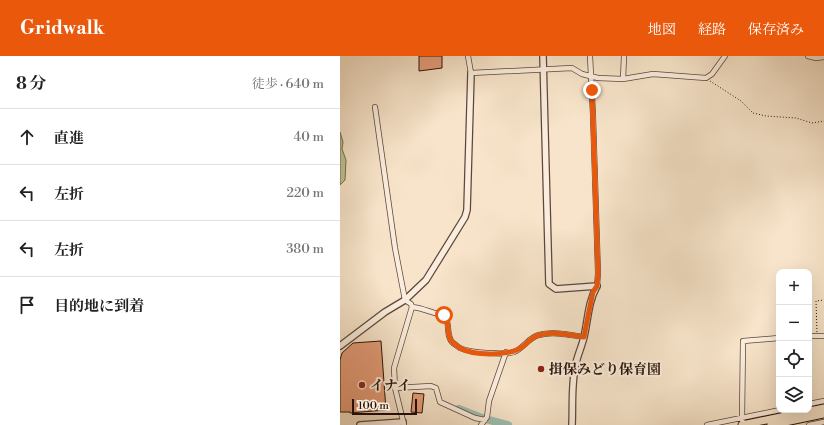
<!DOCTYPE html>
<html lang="ja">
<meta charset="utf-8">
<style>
:root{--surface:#fff;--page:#f6f6f6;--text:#222;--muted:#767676;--line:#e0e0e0;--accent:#ea580c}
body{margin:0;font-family:"Libre Bodoni","Noto Serif JP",serif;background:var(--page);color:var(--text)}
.controls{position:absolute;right:12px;bottom:12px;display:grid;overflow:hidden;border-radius:8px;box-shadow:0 4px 16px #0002}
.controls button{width:36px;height:36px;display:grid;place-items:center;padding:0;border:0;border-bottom:1px solid var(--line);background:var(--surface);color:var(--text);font:20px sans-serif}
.scale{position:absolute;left:12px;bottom:10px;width:65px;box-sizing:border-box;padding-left:4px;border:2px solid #29130a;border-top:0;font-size:11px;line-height:14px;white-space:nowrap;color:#29130a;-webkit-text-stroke:3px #faeddd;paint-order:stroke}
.stop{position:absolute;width:12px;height:12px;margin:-9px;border:3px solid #ea580c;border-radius:50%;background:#fff}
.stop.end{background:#ea580c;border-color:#fff;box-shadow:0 1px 4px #0008}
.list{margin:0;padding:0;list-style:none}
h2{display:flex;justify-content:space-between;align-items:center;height:52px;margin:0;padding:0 16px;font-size:17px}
h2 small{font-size:13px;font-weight:400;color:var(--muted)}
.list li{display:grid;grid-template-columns:26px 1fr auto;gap:12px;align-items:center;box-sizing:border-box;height:56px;padding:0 16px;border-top:1px solid var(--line)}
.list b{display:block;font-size:15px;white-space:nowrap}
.list em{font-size:13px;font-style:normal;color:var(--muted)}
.icon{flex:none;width:22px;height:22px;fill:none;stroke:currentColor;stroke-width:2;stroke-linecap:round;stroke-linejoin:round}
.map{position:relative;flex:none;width:484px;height:369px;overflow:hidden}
header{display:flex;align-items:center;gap:24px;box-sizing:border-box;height:56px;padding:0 20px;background:var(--accent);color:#fff}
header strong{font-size:19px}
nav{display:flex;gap:22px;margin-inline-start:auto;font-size:14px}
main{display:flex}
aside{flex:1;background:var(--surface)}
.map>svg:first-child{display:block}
.green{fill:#bec496;stroke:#746c50}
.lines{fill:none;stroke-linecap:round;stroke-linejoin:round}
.river{stroke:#9ebfb3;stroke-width:8}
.building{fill:#e69d79;stroke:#29130a}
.minor-casing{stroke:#5c473a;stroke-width:6}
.tertiary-casing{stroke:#5c473a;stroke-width:8}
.trunk-casing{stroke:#29130a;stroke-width:9}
.path{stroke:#29130a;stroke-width:1;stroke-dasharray:1 2;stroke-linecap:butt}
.minor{stroke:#faeddd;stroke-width:4.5}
.tertiary{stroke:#faeddd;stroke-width:5.5}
.trunk{stroke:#f7e4ca;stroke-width:7}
.route{stroke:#ea580c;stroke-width:5}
.poi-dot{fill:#8f2418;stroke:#faeddd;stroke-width:1.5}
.labels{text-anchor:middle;stroke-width:4;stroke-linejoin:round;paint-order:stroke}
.poi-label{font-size:14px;font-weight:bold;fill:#29130a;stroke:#faeddd;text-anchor:start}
</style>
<header>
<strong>Gridwalk</strong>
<nav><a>地図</a><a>経路</a><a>保存済み</a></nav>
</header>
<main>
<aside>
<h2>8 分<small>徒歩 · 640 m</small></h2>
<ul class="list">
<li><svg class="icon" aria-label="ahead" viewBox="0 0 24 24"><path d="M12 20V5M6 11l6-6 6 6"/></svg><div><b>直進</b></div><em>40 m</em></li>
<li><svg class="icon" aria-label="left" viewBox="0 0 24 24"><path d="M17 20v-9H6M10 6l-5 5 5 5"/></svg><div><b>左折</b></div><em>220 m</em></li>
<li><svg class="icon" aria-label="left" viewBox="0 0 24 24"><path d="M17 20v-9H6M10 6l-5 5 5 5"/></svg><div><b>左折</b></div><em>380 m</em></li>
<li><svg class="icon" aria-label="arrive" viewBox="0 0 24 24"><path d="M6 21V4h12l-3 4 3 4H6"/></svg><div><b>目的地に到着</b></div></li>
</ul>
</aside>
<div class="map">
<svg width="484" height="369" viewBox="0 0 484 369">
<rect width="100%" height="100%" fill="#f7e4ca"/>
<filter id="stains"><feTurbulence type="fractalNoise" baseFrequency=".005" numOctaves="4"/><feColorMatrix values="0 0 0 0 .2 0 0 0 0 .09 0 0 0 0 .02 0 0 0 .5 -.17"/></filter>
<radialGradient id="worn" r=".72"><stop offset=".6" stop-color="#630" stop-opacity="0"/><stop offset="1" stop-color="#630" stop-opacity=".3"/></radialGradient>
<path class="green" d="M 0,76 L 3,86 L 2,93 L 6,104 L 5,124 L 0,129 Z"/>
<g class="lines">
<path class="river" d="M 119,353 L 142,362 L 168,369"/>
</g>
<path class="building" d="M 79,0 L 102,0 L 102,12 L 79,15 Z
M 41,285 L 46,354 L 10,357 L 10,356 L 0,356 L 0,304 L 2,297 L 13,287 Z
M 73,337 L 84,338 L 82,357 L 71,356 Z"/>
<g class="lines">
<defs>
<path id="minor" d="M 128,0 L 131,17 L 232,12 L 242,18 L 258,22 L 283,23 L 313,18 L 366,22 L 372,18 L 385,0
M 250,0 L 253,59 L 258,217 L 257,230
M 468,0 L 476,2 L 484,1
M 283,23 L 284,0
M 35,51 L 55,192 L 65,244 L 71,248 L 72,251 C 84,252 93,258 104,259 C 111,266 105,280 113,287 C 115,288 118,291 120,292 C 129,297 165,299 174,296 C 184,292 189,281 199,279 C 213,275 230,279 244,281
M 469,280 L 484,280
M 55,332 L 91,330 L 96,332 L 100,346 L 135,362 L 145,364
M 469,348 L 484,345
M 64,369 L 55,332 L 54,312 L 72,251
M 141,369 L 147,361 L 149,345 L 166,296
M 367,369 L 440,354
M 403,369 L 402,362 L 403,285 L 439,282
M 469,369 L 484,366"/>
<path id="tertiary" d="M 203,0 L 209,228 L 216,233 L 257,230
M 0,290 L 45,256 L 65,244 L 86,224 L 125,161 L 127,154 L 131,17
M 20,369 L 63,366
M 232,369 C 233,349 231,327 236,307 C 238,298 242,290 244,281 C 248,264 248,246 257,230"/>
<path id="trunk" d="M 402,369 L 484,352
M 431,369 L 484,358"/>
</defs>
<use href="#minor" class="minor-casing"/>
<use href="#tertiary" class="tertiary-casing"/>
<use href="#trunk" class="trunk-casing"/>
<path class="path" d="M 370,25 L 401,45 L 413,57 L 426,60 L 456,62 L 472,67 L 484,65
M 477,276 L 476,245 L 484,244"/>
<use href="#minor" class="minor"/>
<use href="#tertiary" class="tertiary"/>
<use href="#trunk" class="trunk"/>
</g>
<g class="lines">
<path class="route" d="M 104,259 C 111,266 105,280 113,287 C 115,288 118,291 120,292 C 134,300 170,300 182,291 C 188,287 191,281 199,279 C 213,275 230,279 244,281 L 248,260 L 253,236 L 257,230 L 258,217 L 252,34"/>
</g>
<g class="poi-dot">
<circle cx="201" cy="313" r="4"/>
<circle cx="22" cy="329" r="4"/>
</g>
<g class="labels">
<g class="poi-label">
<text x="209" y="318">揖保みどり保育園</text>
<text x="30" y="334">イナイ</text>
</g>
</g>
<rect width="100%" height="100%" filter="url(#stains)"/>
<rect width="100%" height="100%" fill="url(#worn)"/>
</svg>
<div class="controls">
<button>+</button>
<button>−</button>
<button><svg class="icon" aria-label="locate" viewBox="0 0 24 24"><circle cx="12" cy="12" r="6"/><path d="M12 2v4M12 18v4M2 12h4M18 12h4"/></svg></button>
<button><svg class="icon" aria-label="layers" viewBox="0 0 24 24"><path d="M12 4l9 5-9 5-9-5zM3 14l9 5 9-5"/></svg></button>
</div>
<div class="scale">100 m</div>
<div class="stop" style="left:104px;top:259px"></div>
<div class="stop end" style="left:252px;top:34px"></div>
</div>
</main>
